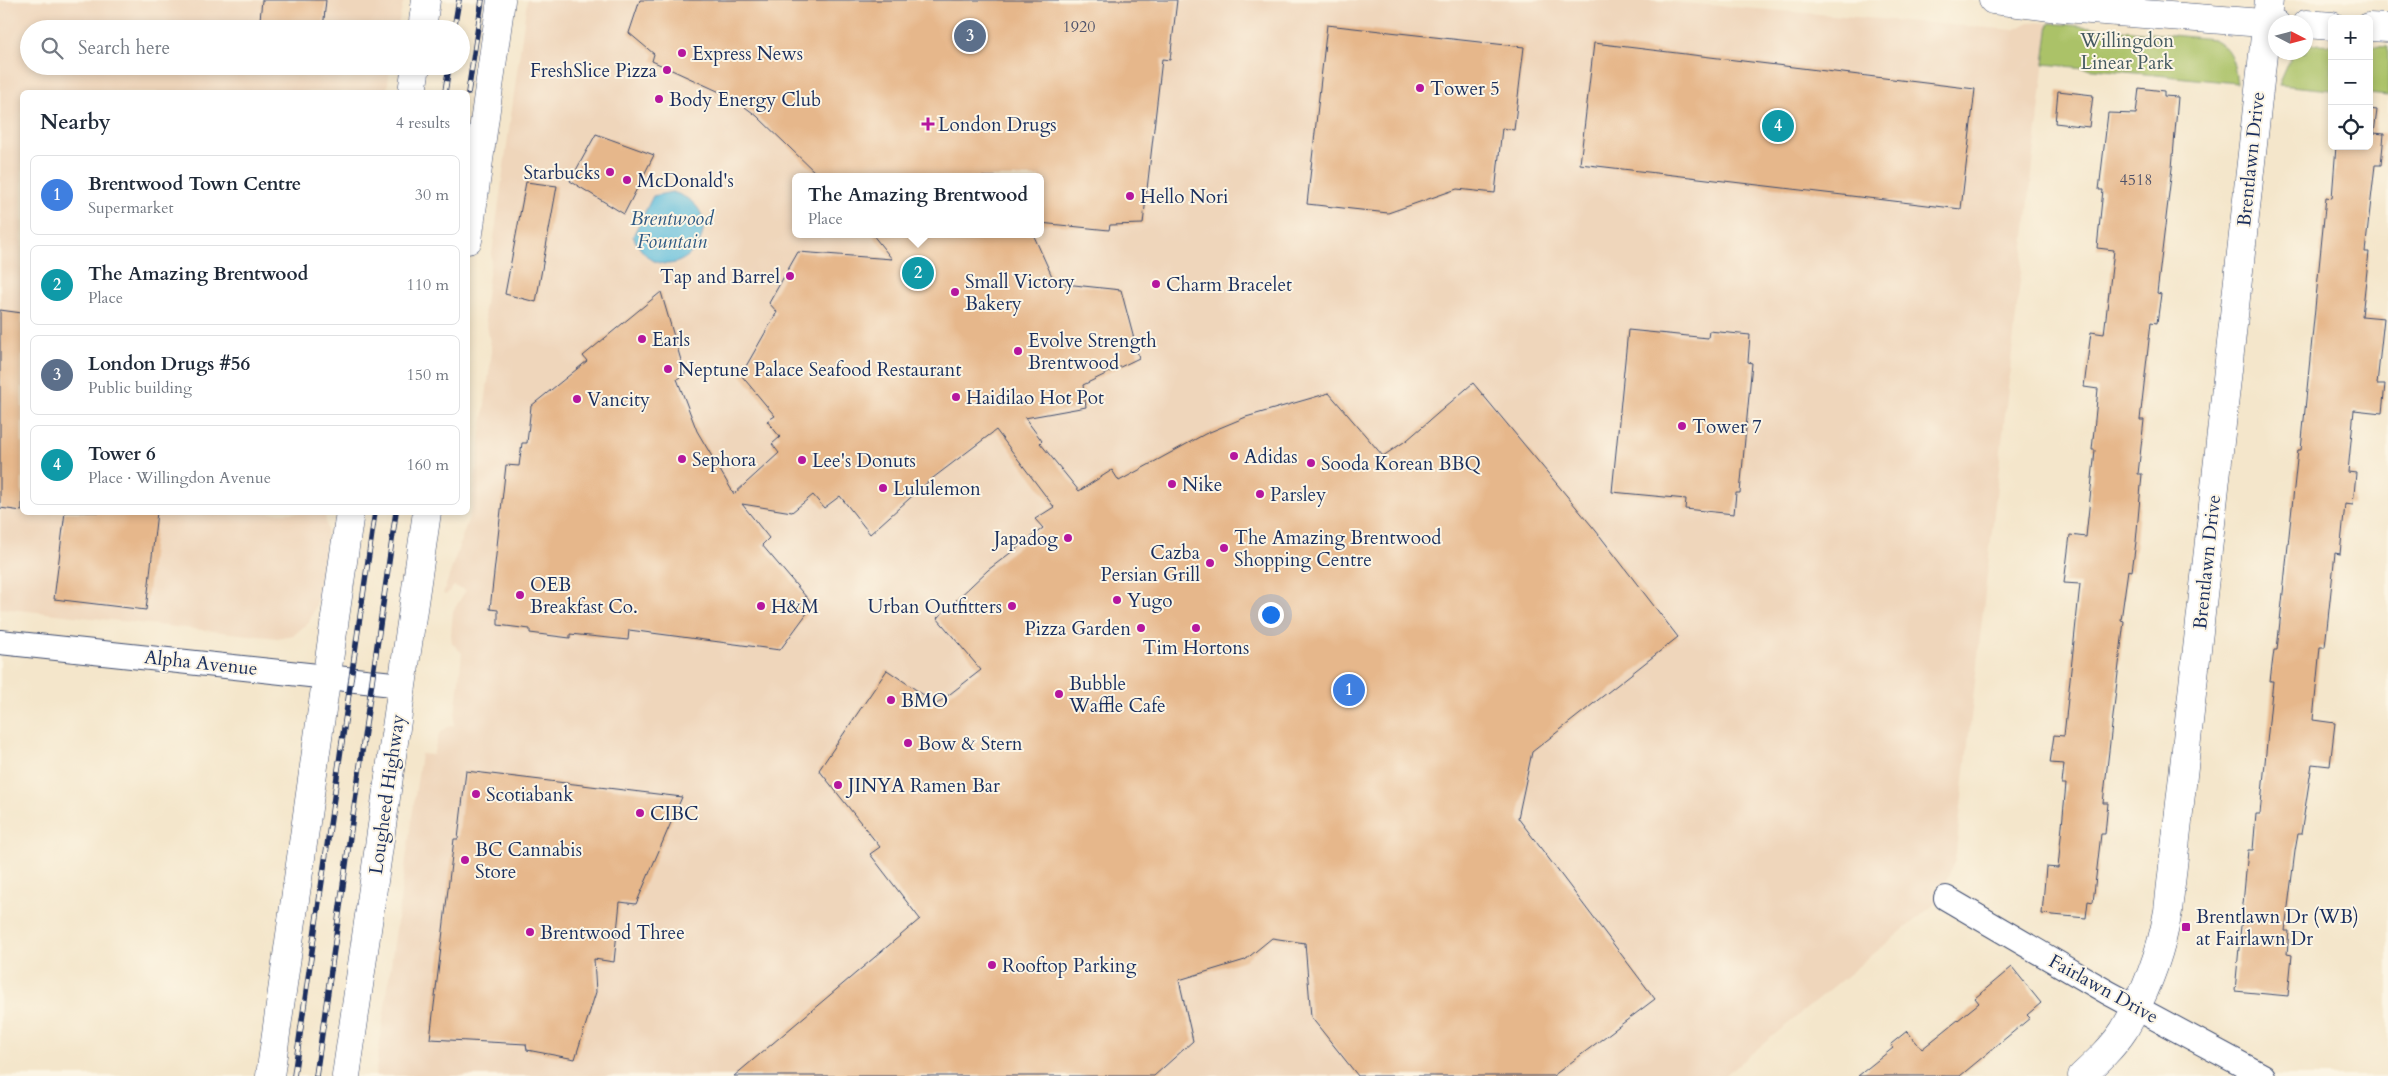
<!DOCTYPE html>
<meta charset="utf-8">
<style>
:root{--surface:#fff;--page:#f2f2f3;--text:#1f2937;--muted:#747a83;--line:#e0e1e3;--accent:#b45309}
body{margin:0;font-family:Cardo,serif;background:var(--page);color:var(--text)}
.controls{position:absolute;right:15px;top:15px;display:grid;overflow:hidden;border-radius:8px;box-shadow:0 2px 8px #0003}
.controls button{width:45px;height:45px;display:grid;place-items:center;padding:0;border:0;border-bottom:1px solid var(--line);background:var(--surface);color:var(--text);font:25px sans-serif}
.compass{position:absolute;left:2268px;top:15px;width:45px;height:45px;border-radius:50%;background:var(--surface);box-shadow:0 2px 8px #0003;rotate:96deg}
.you{position:absolute;left:1270px;top:614px;width:18px;height:18px;margin:-12px;border:4px solid #fff;border-radius:50%;background:#1a73e8;box-shadow:0 0 0 8px #1a73e833}
.badge{display:grid;place-items:center;width:32px;height:32px;border-radius:50%;background:var(--accent);color:#fff;font-size:16px;font-weight:700}
.pin{position:absolute;translate:-50% -50%;border:2px solid #fff;box-shadow:0 1px 5px #0006}
.popup{position:absolute;left:792px;top:173px;width:252px;height:65px;box-sizing:border-box;display:grid;place-content:center;border-radius:8px;background:var(--surface);filter:drop-shadow(0 1px 4px #0005);font-size:16px;white-space:nowrap;color:var(--muted)}
.popup b{font-size:19px;color:var(--text)}
.popup::after{content:'';position:absolute;left:50%;top:100%;margin-left:-10px;border:10px solid transparent;border-top-color:var(--surface)}
.list{margin:0;padding:0;list-style:none}
h2{display:flex;justify-content:space-between;align-items:center;height:65px;margin:0;padding:0 20px;font-size:21px}
h2 small{font-size:16px;font-weight:400;color:var(--muted)}
.list li{display:grid;grid-template-columns:32px 1fr auto;gap:15px;align-items:center;box-sizing:border-box;height:80px;margin:0 10px 10px;padding:0 10px;border:1px solid var(--line);border-radius:8px}
.list b{display:block;font-size:19px;white-space:nowrap}
.list p{margin:0;font-size:16px;white-space:nowrap;color:var(--muted)}
.list em{font-size:16px;font-style:normal;color:var(--muted)}
.icon{flex:none;width:28px;height:28px;fill:none;stroke:currentColor;stroke-width:2;stroke-linecap:round;stroke-linejoin:round}
.map{position:relative;flex:none;width:2388px;height:1076px;overflow:hidden}
.search{position:absolute;background:var(--surface);box-shadow:0 2px 8px #0003;left:20px;top:20px;width:450px;height:55px;display:flex;align-items:center;gap:12px;box-sizing:border-box;padding:0 18px;border-radius:28px;color:var(--muted);font-size:19px}
.panel{position:absolute;background:var(--surface);box-shadow:0 2px 8px #0003;left:20px;top:90px;width:450px;height:425px;border-radius:8px}
.map>svg:first-child{display:block}
.built{fill:#efd6bb;fill-rule:evenodd}
.green{fill:#abc268;stroke:#637863}
.water{fill:#5ebddc;stroke:#3c769d}
.building{fill:#e6b78b}
.lines{fill:none;stroke-linecap:round;stroke-linejoin:round}
.street-casing{stroke:#3c4a6e;stroke-width:26}
.secondary-casing{stroke:#3c4a6e;stroke-width:29}
.primary-casing{stroke:#3c4a6e;stroke-width:29}
.street{stroke:#fff;stroke-width:24}
.secondary{stroke:#fff;stroke-width:28}
.primary{stroke:#fff;stroke-width:28}
.rail-casing{stroke:#1b2f5e;stroke-width:5.5}
.rail{stroke:#fcf5e5;stroke-width:4;stroke-dasharray:11;stroke-linecap:butt}
.poi-dot{fill:#b5179e;stroke:#fcf5e5;stroke-width:2}
.labels{text-anchor:middle;stroke-width:4;stroke-linejoin:round;paint-order:stroke}
.number-label{font-size:16px;fill:#4e5169}
.park-label{font-size:19px;fill:#465b61;stroke:#fcf5e5}
.poi-label{font-size:19px;fill:#1b2f5e;stroke:#fcf5e5;text-anchor:start}
.street-label{font-size:19px;fill:#1b2f5e;stroke:#fcf5e5}
.water-label{font-size:20px;font-style:italic;fill:#2f5a84;stroke:#fcf5e5}
</style>
<div class="map">
<svg width="2388" height="1076" viewBox="0 0 2388 1076">
<rect width="100%" height="100%" fill="#fcf5e5"/>
<filter id="ink" filterUnits="userSpaceOnUse"><feTurbulence type="fractalNoise" baseFrequency=".02" numOctaves="2"/><feDisplacementMap in="SourceGraphic" scale="10" xChannelSelector="R" yChannelSelector="G"/><feConvolveMatrix kernelMatrix="1 2 1 2 8 2 1 2 1" color-interpolation-filters="sRGB"/></filter>
<filter id="wash" filterUnits="userSpaceOnUse"><feTurbulence type="fractalNoise" baseFrequency=".0096" numOctaves="4" result="noise"/><feDisplacementMap in="SourceGraphic" scale="20" xChannelSelector="R" yChannelSelector="G"/><feGaussianBlur stdDeviation="1.12" result="paint"/><feColorMatrix in="noise" values="0 0 0 0 0 0 0 0 0 0 0 0 0 0 0 0 0 1.4 0 .05"/><feComposite in="paint" operator="in"/></filter>
<g filter="url(#wash)">
<rect width="100%" height="100%" fill="#f4e6cb"/>
<path class="built" d="M 0,0 L 404,0 L 397,29 L 29,29 L 29,66 L 390,66 L 387,92 L 22,92 L 22,512 L 325,513 L 327,530 L 316,605 L 309,622 L 294,635 L 277,638 L 0,608 Z
M 527,0 L 1647,0 L 2014,30 L 2029,22 L 2049,23 L 1955,860 L 1937,902 L 1724,1076 L 375,1076 L 421,754 L 433,755 L 439,734 L 446,728 L 454,725 L 462,653 L 452,643 L 451,634 L 453,611 L 466,590 L 454,586 L 446,595 L 443,594 L 471,511 L 492,351 L 484,311 ZM 796,177 L 1040,177 L 1040,234 L 796,234 Z"/>
<path class="green" d="M 2049,23 L 2213,39 C 2232,48 2234,63 2237,83 L 2044,64 Z
M 2320,44 L 2332,45 L 2332,90 L 2279,85 L 2292,55 L 2295,53 L 2306,52 L 2306,46 Z
M 2369,46 L 2388,47 L 2388,96 L 2369,94 Z"/>
<path class="water" d="M 672,192 C 748,214 667,311 633,236 L 653,196 Z"/>
<g id="blocks">
<path class="building" d="M 262,0 L 326,0 L 323,29 L 259,29 Z
M 640,0 L 1177,0 L 1170,60 L 1162,59 L 1143,224 L 1110,225 L 1109,230 L 1040,223 L 1040,177 L 820,177 L 757,116 L 733,98 L 652,61 L 654,54 L 629,33 Z
M 1327,25 L 1524,47 L 1514,130 L 1502,128 L 1495,193 L 1457,189 L 1388,213 L 1307,204 Z
M 1594,43 L 1975,89 L 1961,209 L 1580,164 Z
M 2139,88 L 2164,91 L 2164,96 L 2178,97 L 2172,168 L 2157,293 L 2161,294 L 2157,323 L 2151,322 L 2140,420 L 2144,420 L 2138,474 L 2142,474 L 2136,542 L 2132,571 L 2128,570 L 2121,620 L 2124,621 L 2103,803 L 2108,803 L 2105,834 L 2101,834 L 2093,902 L 2088,901 L 2086,918 L 2042,914 L 2046,867 L 2058,868 L 2066,784 L 2062,784 L 2064,764 L 2050,763 L 2054,735 L 2064,736 L 2080,584 L 2064,583 L 2070,535 L 2086,537 L 2095,450 L 2092,450 L 2098,389 L 2084,387 L 2091,332 L 2104,334 L 2114,250 L 2097,248 L 2103,190 L 2099,190 L 2108,113 L 2136,114 Z
M 2058,91 L 2093,95 L 2089,127 L 2055,123 Z
M 2369,109 L 2377,110 L 2374,133 L 2384,134 L 2381,165 L 2375,165 L 2365,252 L 2369,252 L 2362,316 L 2384,318 L 2377,384 L 2385,384 L 2382,413 L 2354,410 L 2348,472 L 2356,473 L 2353,505 L 2345,504 L 2340,554 L 2335,553 L 2325,647 L 2320,647 L 2313,720 L 2335,723 L 2330,766 L 2312,764 L 2301,834 L 2298,834 L 2295,851 L 2285,931 L 2289,931 L 2287,954 L 2292,955 L 2288,996 L 2235,991 L 2248,850 L 2253,850 L 2256,814 L 2260,814 L 2273,681 L 2270,681 L 2274,650 L 2277,650 L 2298,450 L 2301,450 L 2326,197 L 2332,198 L 2336,146 L 2369,146 Z
M 596,134 L 654,155 L 624,214 L 570,181 Z
M 526,182 L 557,186 L 536,302 L 505,294 Z
M 872,234 L 1033,234 L 1055,283 L 1121,290 L 1139,358 L 1083,385 L 1086,407 L 1025,418 L 1042,441 L 1040,443 L 1079,491 L 1112,470 L 1119,481 L 1205,434 L 1246,417 L 1329,393 L 1383,456 L 1407,440 L 1473,383 L 1596,531 L 1678,637 L 1532,752 L 1518,818 L 1655,999 L 1553,1076 L 1358,1076 L 1311,1017 L 1305,943 L 1272,938 L 1245,960 L 1179,980 L 1193,1041 L 1154,1076 L 734,1076 L 920,919 L 870,854 L 880,847 L 819,770 L 887,670 L 937,704 L 981,670 L 937,618 L 988,570 L 1043,528 L 1035,519 L 1054,507 L 996,430 L 929,481 L 870,534 L 840,496 L 824,508 L 813,495 L 792,512 L 742,504 L 769,538 L 762,545 L 813,605 L 780,650 L 629,630 L 628,640 L 570,634 L 570,638 L 530,633 L 530,629 L 498,625 L 498,610 L 490,609 L 506,465 L 519,466 L 522,443 L 527,443 L 531,406 L 587,361 L 583,356 L 661,292 L 685,374 L 677,379 L 697,431 L 734,494 L 779,453 L 772,444 L 780,437 L 767,421 L 775,416 L 741,375 L 777,312 L 769,303 L 798,252 L 892,259 Z
M 0,310 L 22,313 L 22,511 L 0,508 Z
M 1628,330 L 1708,338 L 1709,331 L 1750,335 L 1748,362 L 1752,363 L 1740,493 L 1736,493 L 1734,514 L 1685,509 L 1686,499 L 1612,492 Z
M 65,512 L 157,512 L 146,610 L 54,599 Z
M 466,771 L 682,797 L 636,904 L 620,902 L 614,962 L 594,959 L 596,992 L 575,1059 L 527,1050 L 526,1044 L 430,1039 L 454,839 L 458,839 Z
M 2012,967 L 2041,1003 L 2027,1015 L 2030,1018 L 1960,1076 L 1858,1076 L 1893,1048 L 1891,1044 L 1907,1031 L 1922,1049 L 1979,1003 L 1975,998 Z"/>
</g>
</g>
<g filter="url(#ink)">
<use href="#blocks" fill-opacity="0" stroke="#3c4a6e" stroke-width="1"/>
<g class="lines">
<defs>
<path id="street" d="M 0,642 L 402,685
M 1946,898 L 2107,992 L 2263,1076"/>
<path id="secondary" d="M 1993,0 L 2051,7 L 2276,24
M 2306,24 L 2332,26
M 2369,27 L 2388,28
M 2082,1076 C 2097,1062 2113,1047 2124,1030 C 2146,993 2161,953 2168,911 L 2269,0"/>
<path id="primary" d="M 422,29 L 426,0
M 412,92 L 416,66
M 468,240 L 501,0
M 270,1076 L 350,512
M 346,1076 L 427,512"/>
</defs>
<use href="#street" class="street-casing"/>
<use href="#secondary" class="secondary-casing"/>
<use href="#primary" class="primary-casing"/>
<use href="#street" class="street"/>
<use href="#secondary" class="secondary"/>
<use href="#primary" class="primary"/>
<defs>
<path id="rail" d="M 454,29 L 459,0
M 445,92 L 449,66
M 468,93 L 482,0
M 294,1076 L 375,512
M 316,1076 L 396,512"/>
</defs>
<use href="#rail" class="rail-casing"/>
<use href="#rail" class="rail"/>
</g>
</g>
<g class="poi-dot">
<circle cx="682" cy="53" r="5"/>
<circle cx="667" cy="70" r="5"/>
<circle cx="1420" cy="88" r="5"/>
<circle cx="659" cy="99" r="5"/>
<path d="M925.5 116.5h5v5h5v5h-5v5h-5v-5h-5v-5h5z"/>
<circle cx="610" cy="172" r="5"/>
<circle cx="627" cy="180" r="5"/>
<circle cx="1130" cy="196" r="5"/>
<circle cx="790" cy="276" r="5"/>
<circle cx="1156" cy="284" r="5"/>
<circle cx="955" cy="292" r="5"/>
<circle cx="642" cy="339" r="5"/>
<circle cx="1018" cy="351" r="5"/>
<circle cx="668" cy="369" r="5"/>
<circle cx="956" cy="397" r="5"/>
<circle cx="577" cy="399" r="5"/>
<circle cx="1682" cy="426" r="5"/>
<circle cx="1234" cy="456" r="5"/>
<circle cx="682" cy="459" r="5"/>
<circle cx="802" cy="460" r="5"/>
<circle cx="1311" cy="463" r="5"/>
<circle cx="1172" cy="484" r="5"/>
<circle cx="883" cy="488" r="5"/>
<circle cx="1260" cy="494" r="5"/>
<circle cx="1068" cy="538" r="5"/>
<circle cx="1224" cy="548" r="5"/>
<circle cx="1210" cy="563" r="5"/>
<circle cx="520" cy="595" r="5"/>
<circle cx="1117" cy="600" r="5"/>
<circle cx="761" cy="606" r="5"/>
<circle cx="1012" cy="606" r="5"/>
<circle cx="1141" cy="628" r="5"/>
<circle cx="1196" cy="628" r="5"/>
<circle cx="1059" cy="694" r="5"/>
<circle cx="891" cy="700" r="5"/>
<circle cx="908" cy="743" r="5"/>
<circle cx="838" cy="785" r="5"/>
<circle cx="476" cy="794" r="5"/>
<circle cx="640" cy="813" r="5"/>
<circle cx="465" cy="860" r="5"/>
<rect x="2181" y="922" width="10" height="10" rx="2.5"/>
<circle cx="530" cy="932" r="5"/>
<circle cx="992" cy="965" r="5"/>
</g>
<g class="labels">
<g class="number-label">
<text x="1079" y="32">1920</text>
<text x="2136" y="185">4518</text>
</g>
<g class="park-label">
<text x="2127" y="47">Willingdon<tspan x="2127" dy="22">Linear Park</tspan></text>
</g>
<g class="poi-label">
<text x="692" y="60">Express News</text>
<text x="657" y="77" text-anchor="end">FreshSlice Pizza</text>
<text x="1430" y="95">Tower 5</text>
<text x="669" y="106">Body Energy Club</text>
<text x="938" y="131">London Drugs</text>
<text x="600" y="179" text-anchor="end">Starbucks</text>
<text x="637" y="187">McDonald's</text>
<text x="1140" y="203">Hello Nori</text>
<text x="780" y="283" text-anchor="end">Tap and Barrel</text>
<text x="965" y="288">Small Victory<tspan x="965" dy="22">Bakery</tspan></text>
<text x="1166" y="291">Charm Bracelet</text>
<text x="652" y="346">Earls</text>
<text x="1028" y="347">Evolve Strength<tspan x="1028" dy="22">Brentwood</tspan></text>
<text x="678" y="376">Neptune Palace Seafood Restaurant</text>
<text x="966" y="404">Haidilao Hot Pot</text>
<text x="587" y="406">Vancity</text>
<text x="1692" y="433">Tower 7</text>
<text x="1244" y="463">Adidas</text>
<text x="692" y="466">Sephora</text>
<text x="812" y="467">Lee's Donuts</text>
<text x="1321" y="470">Sooda Korean BBQ</text>
<text x="1182" y="491">Nike</text>
<text x="893" y="495">Lululemon</text>
<text x="1270" y="501">Parsley</text>
<text x="1234" y="544">The Amazing Brentwood<tspan x="1234" dy="22">Shopping Centre</tspan></text>
<text x="1058" y="545" text-anchor="end">Japadog</text>
<text x="1200" y="559" text-anchor="end">Cazba<tspan x="1200" dy="22">Persian Grill</tspan></text>
<text x="530" y="591">OEB<tspan x="530" dy="22">Breakfast Co.</tspan></text>
<text x="1127" y="607">Yugo</text>
<text x="771" y="613">H&amp;M</text>
<text x="1002" y="613" text-anchor="end">Urban Outfitters</text>
<text x="1131" y="635" text-anchor="end">Pizza Garden</text>
<text x="1196" y="654" text-anchor="middle">Tim Hortons</text>
<text x="1069" y="690">Bubble<tspan x="1069" dy="22">Waffle Cafe</tspan></text>
<text x="901" y="707">BMO</text>
<text x="918" y="750">Bow &amp; Stern</text>
<text x="848" y="792">JINYA Ramen Bar</text>
<text x="486" y="801">Scotiabank</text>
<text x="650" y="820">CIBC</text>
<text x="475" y="856">BC Cannabis<tspan x="475" dy="22">Store</tspan></text>
<text x="2196" y="923">Brentlawn Dr (WB)<tspan x="2196" dy="22">at Fairlawn Dr</tspan></text>
<text x="540" y="939">Brentwood Three</text>
<text x="1002" y="972">Rooftop Parking</text>
</g>
<g class="street-label">
<text transform="translate(2250 159) rotate(-84)" y="7">Brentlawn Drive</text>
<text transform="translate(2206 562) rotate(-84)" y="7">Brentlawn Drive</text>
<text transform="translate(201 662) rotate(6)" y="7">Alpha Avenue</text>
<text transform="translate(386 794) rotate(-82)" y="7">Lougheed Highway</text>
<text transform="translate(2104 988) rotate(29)" y="7">Fairlawn Drive</text>
</g>
<g class="water-label">
<text x="672" y="225">Brentwood<tspan x="672" dy="23">Fountain</tspan></text>
</g>
</g>
</svg>
<div class="controls">
<button>+</button>
<button>−</button>
<button><svg class="icon" aria-label="locate" viewBox="0 0 24 24"><circle cx="12" cy="12" r="6"/><path d="M12 2v4M12 18v4M2 12h4M18 12h4"/></svg></button>
</div>
<svg class="compass" viewBox="-18 -18 36 36"><path d="M0-13l5 13h-10z" fill="#e53935"/><path d="M0 13l5-13h-10z" fill="#747a83"/></svg>
<div class="you"></div>
<div class="pin badge" style="left:1349px;top:690px;background:#3f7fe0">1</div>
<div class="pin badge" style="left:918px;top:273px;background:#0f9aa8">2</div>
<div class="popup"><b>The Amazing Brentwood</b>Place</div>
<div class="pin badge" style="left:970px;top:36px;background:#5c6f8a">3</div>
<div class="pin badge" style="left:1778px;top:126px;background:#0f9aa8">4</div>
<div class="search"><svg class="icon" aria-label="search" viewBox="0 0 24 24"><circle cx="10" cy="10" r="6"/><path d="M15 15l6 6"/></svg>Search here</div>
<section class="panel">
<h2>Nearby<small>4 results</small></h2>
<ul class="list">
<li><span class="badge" style="background:#3f7fe0">1</span><div><b>Brentwood Town Centre</b><p>Supermarket</p></div><em>30 m</em></li>
<li><span class="badge" style="background:#0f9aa8">2</span><div><b>The Amazing Brentwood</b><p>Place</p></div><em>110 m</em></li>
<li><span class="badge" style="background:#5c6f8a">3</span><div><b>London Drugs #56</b><p>Public building</p></div><em>150 m</em></li>
<li><span class="badge" style="background:#0f9aa8">4</span><div><b>Tower 6</b><p>Place · Willingdon Avenue</p></div><em>160 m</em></li>
</ul>
</section>
</div>
